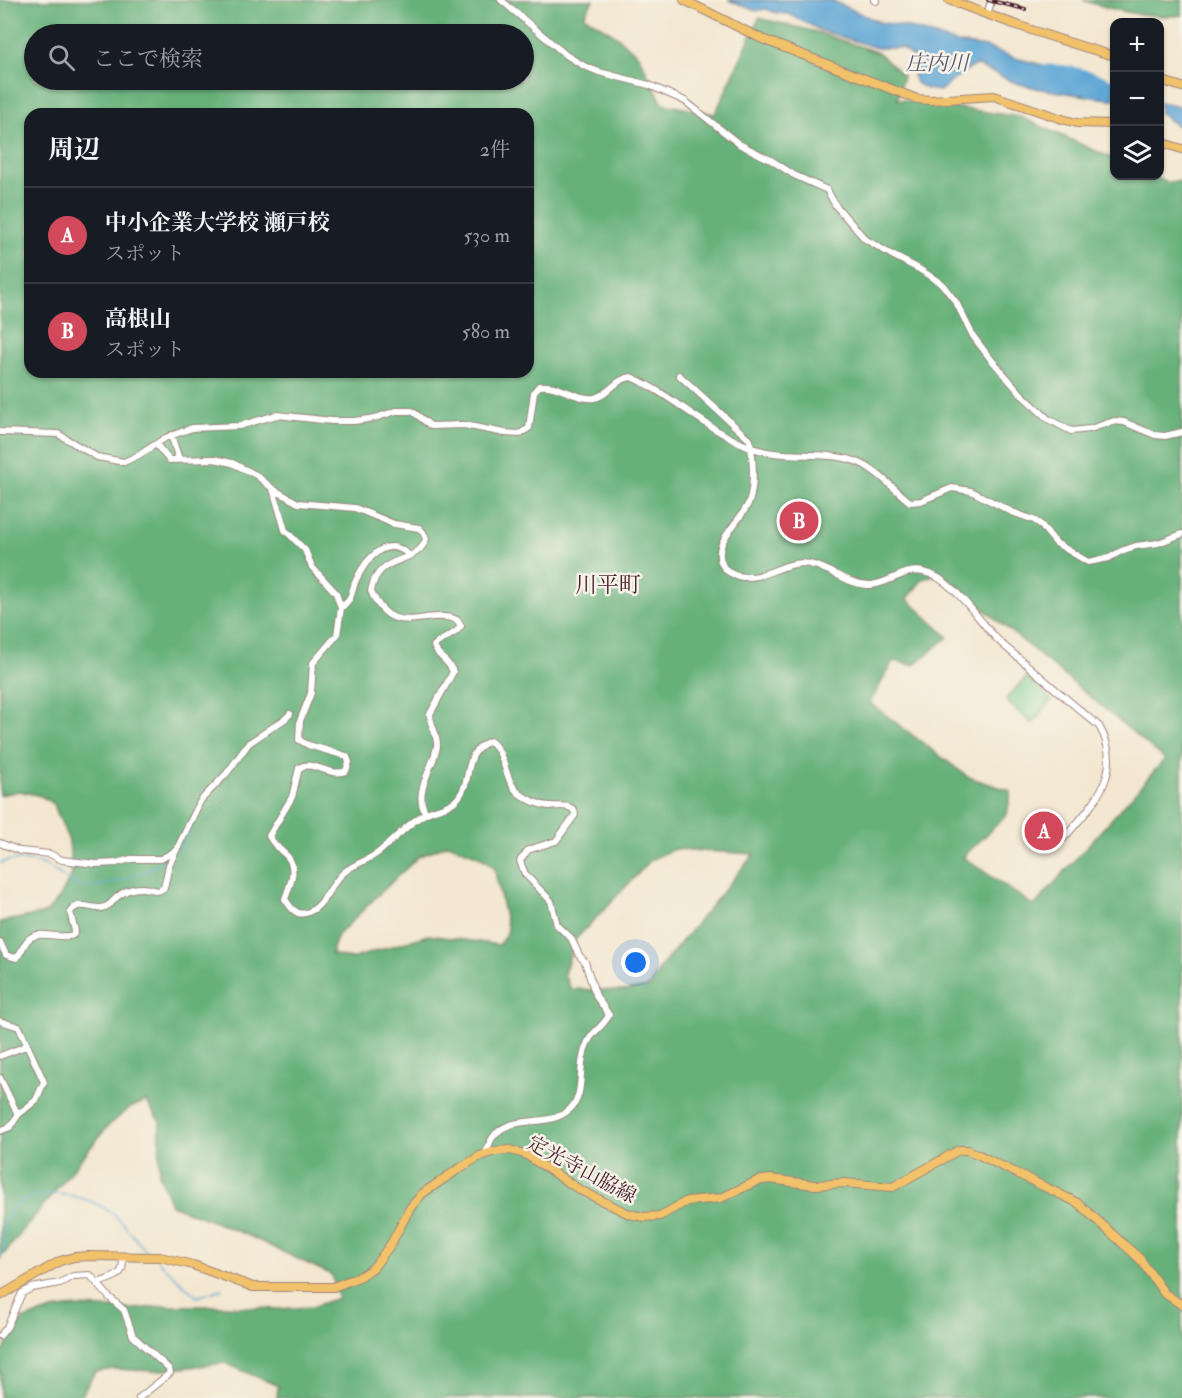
<!DOCTYPE html>
<html lang="ja">
<meta charset="utf-8">
<style>
:root{--surface:#171b24;--page:#242831;--text:#f1f3f6;--muted:#9ea1a6;--line:#363941;--accent:#d1495b}
body{margin:0;font-family:"IM FELL Double Pica","Noto Serif JP",serif;background:var(--page);color:var(--text)}
.controls{position:absolute;right:18px;top:18px;display:grid;overflow:hidden;border-radius:12px;box-shadow:0 2px 4px #0004}
.controls button{width:54px;height:54px;display:grid;place-items:center;padding:0;border:0;border-bottom:2px solid var(--line);background:var(--surface);color:var(--text);font:30px sans-serif}
.you{position:absolute;left:636px;top:963px;width:21px;height:21px;margin:-15px;border:4px solid #fff;border-radius:50%;background:#1a73e8;box-shadow:0 0 0 9px #1a73e833}
.badge{display:grid;place-items:center;width:39px;height:39px;border-radius:50%;background:var(--accent);color:#fff;font-size:20px;font-weight:700}
.pin{position:absolute;translate:-50% -50%;border:3px solid #fff;box-shadow:0 2px 6px #0006}
.list{margin:0;padding:0;list-style:none}
h2{display:flex;justify-content:space-between;align-items:center;height:78px;margin:0;padding:0 24px;font-size:26px}
h2 small{font-size:20px;font-weight:400;color:var(--muted)}
.list li{display:grid;grid-template-columns:39px 1fr auto;gap:18px;align-items:center;box-sizing:border-box;height:96px;padding:0 24px;border-top:2px solid var(--line)}
.list b{display:block;font-size:22px;white-space:nowrap}
.list p{margin:0;font-size:20px;white-space:nowrap;color:var(--muted)}
.list em{font-size:20px;font-style:normal;color:var(--muted)}
.icon{flex:none;width:33px;height:33px;fill:none;stroke:currentColor;stroke-width:2;stroke-linecap:round;stroke-linejoin:round}
.map{position:relative;flex:none;width:1182px;height:1398px;overflow:hidden}
.search{position:absolute;background:var(--surface);box-shadow:0 2px 4px #0004;left:24px;top:24px;width:510px;height:66px;display:flex;align-items:center;gap:15px;box-sizing:border-box;padding:0 21px;border-radius:33px;color:var(--muted);font-size:22px}
.panel{position:absolute;background:var(--surface);box-shadow:0 2px 4px #0004;left:24px;top:108px;width:510px;height:270px;border-radius:18px}
.map>svg:first-child{display:block}
.green{fill:#7dce8f;stroke:#64765d;stroke-width:1.5}
.forest{fill:#66b17a;stroke:#586852;stroke-width:1.5;fill-rule:evenodd}
.water{fill:#60a7d6;stroke:#556380;stroke-width:1.5}
.lines{fill:none;stroke-linecap:round;stroke-linejoin:round}
.stream{stroke:#60a7d6;stroke-width:1.5}
.river{stroke:#60a7d6;stroke-width:9}
.minor-casing{stroke:#9e837e;stroke-width:8}
.major-casing{stroke:#9e837e;stroke-width:10}
.minor{stroke:#fff;stroke-width:6}
.major{stroke:#f2c26a;stroke-width:8}
.rail-casing{stroke:#4a1f2b;stroke-width:4}
.rail{stroke:#f7f3e8;stroke-width:1.5;stroke-dasharray:4.5;stroke-linecap:butt}
.labels{text-anchor:middle;stroke-width:5;stroke-linejoin:round;paint-order:stroke}
.street-label{font-size:20px;fill:#4a1f2b;stroke:#f7f3e8}
.water-label{font-size:21px;font-style:italic;fill:#53556f;stroke:#f7f3e8}
.quarter-label{font-size:22px;fill:#4a1f2b;stroke:#f7f3e8}
</style>
<div class="map">
<svg width="1182" height="1398" viewBox="0 0 1182 1398">
<rect width="100%" height="100%" fill="#f7f3e8"/>
<filter id="ink" filterUnits="userSpaceOnUse"><feTurbulence type="fractalNoise" baseFrequency=".0167" numOctaves="2"/><feDisplacementMap in="SourceGraphic" scale="12" xChannelSelector="R" yChannelSelector="G"/><feConvolveMatrix kernelMatrix="1 2 1 2 8 2 1 2 1" color-interpolation-filters="sRGB"/></filter>
<filter id="wash" filterUnits="userSpaceOnUse"><feTurbulence type="fractalNoise" baseFrequency=".008" numOctaves="4" result="noise"/><feDisplacementMap in="SourceGraphic" scale="24" xChannelSelector="R" yChannelSelector="G"/><feGaussianBlur stdDeviation="1.35" result="paint"/><feColorMatrix in="noise" values="0 0 0 0 0 0 0 0 0 0 0 0 0 0 0 0 0 1.4 0 .05"/><feComposite in="paint" operator="in"/></filter>
<g filter="url(#wash)">
<rect width="100%" height="100%" fill="#f3e7d0"/>
<path class="green" d="M 1026,677 L 1052,700 L 1032,724 L 1005,700 Z"/>
<path class="forest" d="M 0,0 L 593,0 L 584,16 L 614,34 L 638,55 L 663,104 L 715,114 L 759,18 L 817,32 L 879,53 L 903,76 L 897,99 L 1020,117 L 1114,159 L 1114,176 L 1152,176 L 1169,183 L 1182,181 L 1182,1398 L 277,1398 L 278,1386 L 225,1363 L 154,1371 L 114,1369 L 95,1372 L 80,1398 L 0,1398 L 0,1352 L 4,1351 L 8,1340 L 22,1320 L 52,1310 L 74,1307 L 135,1309 L 164,1306 L 226,1306 L 277,1309 L 312,1307 L 338,1298 L 332,1275 L 247,1235 L 171,1205 L 159,1174 L 160,1122 L 146,1101 L 130,1108 L 108,1126 L 0,1259 L 0,922 L 46,913 L 60,897 L 72,873 L 69,841 L 53,803 L 41,796 L 19,791 L 0,795 ZM 34,34 L 524,34 L 524,80 L 34,80 ZM 30,114 L 528,114 L 528,372 L 30,372 ZM 939,572 L 1165,759 L 1034,906 L 963,857 L 1007,815 L 1011,791 L 968,777 L 870,703 L 893,661 L 914,665 L 948,637 L 907,599 L 922,580 ZM 448,844 L 479,856 L 494,867 L 508,931 L 499,945 L 428,935 L 351,959 L 331,954 L 338,935 L 374,899 L 418,857 ZM 674,849 L 754,854 L 659,969 L 650,987 L 622,991 L 571,989 L 564,974 L 575,940 L 652,859 Z
M 1083,0 L 1182,0 L 1182,15 C 1149,19 1115,11 1083,0 Z"/>
<path class="water" d="M 728,0 L 831,0 L 879,22 L 906,27 L 957,43 L 986,47 L 1015,58 L 1081,75 L 1109,79 L 1114,82 L 1114,100 L 1040,89 L 1016,83 L 976,65 L 965,71 L 940,91 L 926,89 L 916,83 L 912,71 L 915,59 L 901,48 L 877,48 L 820,30 L 789,14 L 777,13 L 766,9 L 756,11 Z
M 1160,102 L 1182,108 L 1182,129 L 1160,113 Z"/>
<g class="lines">
<path class="stream" d="M 179,852 L 192,826
M 0,863 C 8,859 14,860 23,860 C 34,861 44,863 53,870 C 64,876 72,887 86,887 C 106,888 153,870 169,858
M 0,1260 C 9,1246 0,1232 5,1220 C 22,1184 76,1191 104,1208 C 121,1217 133,1237 146,1251
M 158,1261 L 197,1297 L 222,1289"/>
<path class="river" d="M 1044,69 C 1068,68 1093,75 1114,85"/>
</g>
</g>
<g filter="url(#ink)">
<g class="lines">
<defs>
<path id="minor" d="M 501,0 L 566,55 L 584,66 L 599,72 L 649,85 L 685,101 L 739,144 L 771,160 L 794,175 L 827,190 L 836,206 L 865,239 L 892,255 L 919,269 L 942,284 L 956,302 L 973,336 L 989,357 L 1022,395 L 1048,419 L 1071,431 L 1090,429 L 1114,421 L 1124,422 L 1155,435 L 1165,436 L 1182,432
M 874,0 L 876,1
M 987,15 L 990,5
M 679,375 L 750,440 C 753,459 755,480 750,499 C 744,521 709,541 723,566 C 726,572 732,574 738,576 C 759,581 774,568 794,564 C 821,558 844,586 871,585 C 890,583 905,568 923,572 C 953,577 978,621 999,641 C 1007,649 1017,656 1026,664 C 1050,685 1075,706 1099,726 C 1126,772 1093,805 1064,838
M 0,432 L 58,434 L 97,457 L 124,462 L 139,455 L 165,438 L 192,428 L 239,426 L 277,415 L 332,421 L 354,421 L 375,418 L 396,411 L 412,411 L 431,426 L 464,425 L 505,433 L 519,434 L 529,428 L 534,392 L 539,386 C 558,383 575,400 594,398 C 608,396 615,379 631,377 C 673,395 706,430 750,447 C 781,460 822,450 855,461 C 874,467 895,490 910,502 L 921,501 L 952,488 L 971,491 L 1012,512 L 1034,520 L 1040,524 L 1056,543 L 1088,562 L 1109,558 L 1121,551 L 1136,546 L 1158,543 L 1182,534
M 171,435 L 179,459
M 156,444 L 169,460 L 214,459 L 232,463 L 256,475 L 273,489 L 298,503 L 355,508 L 394,524 L 419,528 L 423,532 L 426,539 C 417,567 378,551 371,591 C 393,642 426,607 457,620 L 461,626 C 455,636 442,637 434,646 C 437,657 449,660 453,672 L 430,714 C 430,725 438,735 437,746 C 434,767 412,793 426,813
M 273,489 L 285,530 L 305,550 L 312,567 L 336,593 L 341,608 L 337,635 L 313,663 L 311,693 L 300,721 L 299,740 L 308,745 L 343,755 L 347,757 L 349,762 L 346,771 C 330,778 312,759 299,768 L 292,797 L 269,836 C 273,844 278,848 285,854 C 299,866 290,885 285,899 C 290,907 296,916 306,913 C 326,907 330,881 347,870 C 357,863 369,860 379,852 C 394,840 408,823 425,814 C 435,808 450,808 458,798 C 474,779 461,753 490,741 C 507,754 503,781 520,794 C 528,800 541,806 551,806 C 560,807 567,804 574,810 L 575,815 L 556,841 L 528,850 L 520,861 L 525,874 L 551,901 L 557,925 L 571,938 L 579,955 L 585,962 L 596,996 L 609,1015 C 604,1026 594,1030 589,1040 C 586,1045 584,1052 583,1057 C 579,1075 584,1097 569,1110 C 547,1129 511,1113 493,1137 C 489,1142 488,1149 485,1154
M 341,608 C 344,605 348,602 350,598 C 353,592 353,586 356,580 C 366,559 386,534 409,555
M 0,843 L 20,851 L 50,854 L 62,860 L 96,864 L 116,863 L 131,859 L 161,859 L 175,851
M 0,942 L 6,955 L 16,958 C 23,952 23,943 30,938 C 42,930 60,940 73,935 L 75,931 L 70,912 C 79,900 90,909 101,908 C 109,907 112,902 117,897 C 129,887 143,886 158,891 L 164,888 L 169,865 L 201,800 L 227,773 L 249,743 L 285,719 L 290,714
M 0,1021 L 19,1027 L 44,1082 L 36,1100 L 18,1115 L 10,1127 L 0,1131
M 0,1056 L 26,1046
M 0,1078 L 18,1115
M 98,1283 C 105,1280 117,1278 121,1271 C 124,1267 122,1260 123,1256
M 0,1336 L 7,1327 L 22,1293 L 32,1288 L 60,1283 L 73,1276 L 90,1275 L 109,1297 L 124,1310 L 133,1336 L 169,1369 L 170,1373 L 139,1398"/>
<path id="major" d="M 684,0 L 762,39 L 917,99 L 931,100 L 994,96 L 1062,119 L 1077,123 L 1114,124
M 949,0 C 1003,21 1058,40 1114,56
M 1160,80 L 1182,87
M 1160,142 L 1182,149
M 0,1296 L 60,1261 L 74,1257 L 89,1256 L 160,1257 L 193,1265 L 253,1287 L 333,1287 L 359,1277 L 373,1268 L 391,1244 L 410,1208 L 423,1193 L 460,1168 L 480,1156 L 495,1151 L 510,1150 L 525,1154 L 580,1190 L 629,1214 L 644,1217 L 660,1216 L 687,1201 L 721,1198 L 757,1181 L 770,1179 L 815,1185 L 844,1183 L 893,1187 L 959,1150 L 968,1150 L 979,1155 L 1078,1203 L 1140,1259 L 1164,1293 L 1182,1305"/>
</defs>
<use href="#minor" class="minor-casing"/>
<use href="#major" class="major-casing"/>
<use href="#minor" class="minor"/>
<use href="#major" class="major"/>
<defs>
<path id="rail" d="M 988,0 L 1025,9"/>
</defs>
<use href="#rail" class="rail-casing"/>
<use href="#rail" class="rail"/>
</g>
</g>
<g class="labels">
<g class="street-label">
<text transform="translate(582 1169) rotate(28)" y="7">定光寺山脇線</text>
</g>
<g class="water-label">
<text x="937" y="70">庄内川</text>
</g>
<g class="quarter-label">
<text x="608" y="592">川平町</text>
</g>
</g>
</svg>
<div class="controls">
<button>+</button>
<button>−</button>
<button><svg class="icon" aria-label="layers" viewBox="0 0 24 24"><path d="M12 4l9 5-9 5-9-5zM3 14l9 5 9-5"/></svg></button>
</div>
<div class="you"></div>
<div class="pin badge" style="left:1044px;top:831px">A</div>
<div class="pin badge" style="left:799px;top:521px">B</div>
<div class="search"><svg class="icon" aria-label="search" viewBox="0 0 24 24"><circle cx="10" cy="10" r="6"/><path d="M15 15l6 6"/></svg>ここで検索</div>
<section class="panel">
<h2>周辺<small>2件</small></h2>
<ul class="list">
<li><span class="badge">A</span><div><b>中小企業大学校 瀬戸校</b><p>スポット</p></div><em>530 m</em></li>
<li><span class="badge">B</span><div><b>高根山</b><p>スポット</p></div><em>580 m</em></li>
</ul>
</section>
</div>
